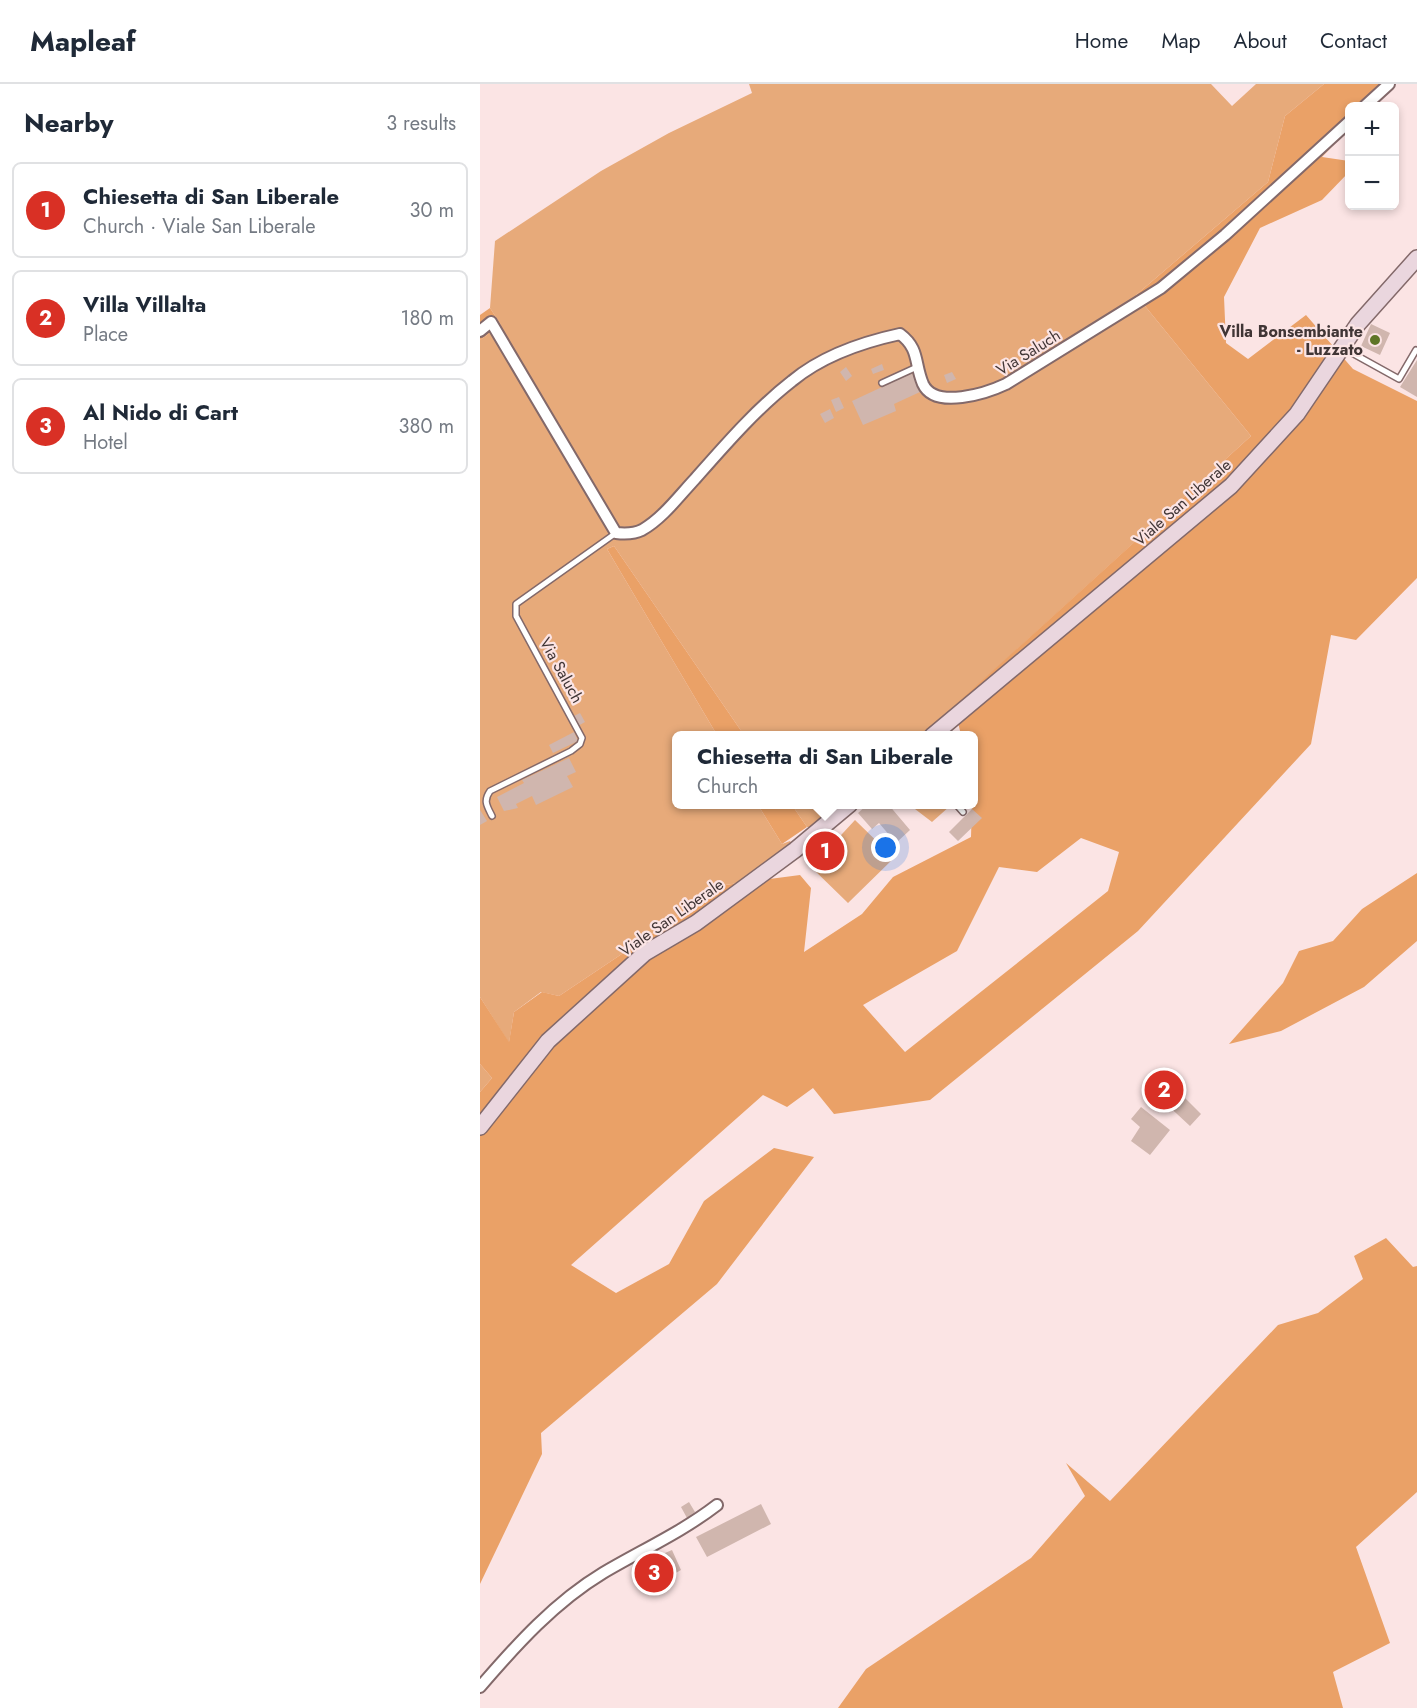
<!DOCTYPE html>
<meta charset="utf-8">
<style>
:root{--surface:#fff;--page:#f2f2f3;--text:#1f2937;--muted:#747a83;--line:#e0e1e3;--accent:#d93025}
body{margin:0;font-family:Jost,sans-serif;background:var(--page);color:var(--text)}
.controls{position:absolute;right:18px;top:18px;display:grid;overflow:hidden;border-radius:9px;box-shadow:0 3px 9px #0003}
.controls button{width:54px;height:54px;display:grid;place-items:center;padding:0;border:0;border-bottom:2px solid var(--line);background:var(--surface);color:var(--text);font:30px sans-serif}
.you{position:absolute;left:406px;top:764px;width:21px;height:21px;margin:-15px;border:4px solid #fff;border-radius:50%;background:#1a73e8;box-shadow:0 0 0 9px #1a73e833}
.badge{display:grid;place-items:center;width:39px;height:39px;border-radius:50%;background:var(--accent);color:#fff;font-size:20px;font-weight:700}
.pin{position:absolute;translate:-50% -50%;border:3px solid #fff;box-shadow:0 2px 6px #0006}
.popup{position:absolute;left:192px;top:647px;width:306px;height:78px;box-sizing:border-box;display:grid;place-content:center;border-radius:9px;background:var(--surface);filter:drop-shadow(0 2px 4px #0005);font-size:20px;white-space:nowrap;color:var(--muted)}
.popup b{font-size:22px;color:var(--text)}
.popup::after{content:'';position:absolute;left:50%;top:100%;margin-left:-12px;border:12px solid transparent;border-top-color:var(--surface)}
.list{margin:0;padding:0;list-style:none}
h2{display:flex;justify-content:space-between;align-items:center;height:78px;margin:0;padding:0 24px;font-size:26px}
h2 small{font-size:20px;font-weight:400;color:var(--muted)}
.list li{display:grid;grid-template-columns:39px 1fr auto;gap:18px;align-items:center;box-sizing:border-box;height:96px;margin:0 12px 12px;padding:0 12px;border:2px solid var(--line);border-radius:9px}
.list b{display:block;font-size:22px;white-space:nowrap}
.list p{margin:0;font-size:20px;white-space:nowrap;color:var(--muted)}
.list em{font-size:20px;font-style:normal;color:var(--muted)}
.map{position:relative;flex:none;width:937px;height:1624px;overflow:hidden}
header{display:flex;align-items:center;gap:36px;box-sizing:border-box;height:84px;padding:0 30px;background:var(--surface);border-bottom:2px solid var(--line)}
header strong{font-size:28px}
nav{display:flex;gap:33px;margin-inline-start:auto;font-size:21px}
main{display:flex}
aside{flex:1;background:var(--surface)}
.map>svg:first-child{display:block}
.green{fill:#e7aa7a}
.forest{fill:#eaa167;fill-rule:evenodd}
.building{fill:#d0b6ae}
.lines{fill:none;stroke-linecap:round;stroke-linejoin:round}
.lane-casing{stroke:#83696a;stroke-width:8}
.street-casing{stroke:#83696a;stroke-width:14}
.secondary-casing{stroke:#83696a;stroke-width:18}
.lane{stroke:#fff;stroke-width:5}
.street{stroke:#fff;stroke-width:10}
.secondary{stroke:#ead6de;stroke-width:15}
.poi-dot{fill:#5e7526;stroke:#fbe4e4;stroke-width:2}
.labels{text-anchor:middle;stroke-width:4.5;stroke-linejoin:round;paint-order:stroke}
.poi-label{font-size:16px;font-weight:bold;fill:#403535;stroke:#fbe4e4;text-anchor:end}
.street-label{font-size:16px;fill:#403535;stroke:#fbe4e4}
</style>
<header>
<strong>Mapleaf</strong>
<nav><a>Home</a><a>Map</a><a>About</a><a>Contact</a></nav>
</header>
<main>
<aside>
<h2>Nearby<small>3 results</small></h2>
<ul class="list">
<li><span class="badge">1</span><div><b>Chiesetta di San Liberale</b><p>Church · Viale San Liberale</p></div><em>30 m</em></li>
<li><span class="badge">2</span><div><b>Villa Villalta</b><p>Place</p></div><em>180 m</em></li>
<li><span class="badge">3</span><div><b>Al Nido di Cart</b><p>Hotel</p></div><em>380 m</em></li>
</ul>
</aside>
<div class="map">
<svg width="937" height="1624" viewBox="0 0 937 1624">
<rect width="100%" height="100%" fill="#fbe4e4"/>
<path class="green" d="M 269,0 L 731,0 L 752,22 L 776,0 L 844,0 L 805,32 L 788,98 L 656,211 L 771,352 L 443,651 L 264,651 L 134,462 L 127,465 L 237,651 L 196,652 L 196,720 L 278,721 L 302,760 L 310,757 L 315,766 L 273,797 L 245,801 L 79,912 L 61,908 L 34,928 L 29,959 L 0,913 L 0,256 L 21,241 L 10,224 L 15,157 L 121,87 L 189,49 L 272,9 Z
M 312,721 L 367,721 L 341,744 L 327,743 Z
M 436,721 L 468,721 L 470,722 L 452,738 L 435,725 Z
M 375,736 L 414,774 L 368,819 L 330,782 L 341,772 L 345,777 L 350,763 Z
M 0,980 L 12,994 L 0,1008 Z"/>
<path class="forest" d="M 844,0 L 913,0 L 891,22 L 870,22 L 869,45 L 842,73 L 869,77 L 869,88 L 842,116 L 780,144 L 744,213 L 746,259 L 768,275 L 826,231 L 873,285 L 937,317 L 937,494 L 876,556 L 851,551 L 831,660 L 658,847 L 450,1016 L 354,1030 L 333,1004 L 307,1023 L 283,1011 L 91,1181 L 136,1209 L 189,1180 L 224,1117 L 294,1064 L 334,1073 L 237,1200 L 61,1349 L 62,1370 L 0,1500 L 0,1008 L 12,994 L 0,980 L 0,913 L 29,958 L 34,928 L 62,908 L 79,912 L 245,801 L 320,791 L 331,804 L 324,868 L 382,830 L 413,793 L 491,753 L 494,652 L 481,651 L 474,622 L 771,352 L 656,211 L 788,98 L 805,32 ZM 601,754 L 639,768 L 628,807 L 425,968 L 383,921 L 477,867 L 519,783 L 557,788 Z
M 10,224 L 21,241 L 0,256 L 0,231 Z
M 134,462 L 264,651 L 237,651 L 127,465 Z
M 278,721 L 312,721 L 327,743 L 302,760 Z
M 937,789 L 937,857 L 884,903 L 801,947 L 749,960 L 803,899 L 819,867 L 853,857 L 882,825 Z
M 906,1154 L 933,1183 L 937,1182 L 937,1408 L 876,1463 L 910,1559 L 853,1588 L 863,1624 L 358,1624 L 386,1585 L 551,1474 L 605,1412 L 586,1379 L 630,1417 L 798,1241 L 838,1229 L 883,1195 L 874,1172 Z"/>
<path class="building" d="M 891,240 L 910,249 L 900,271 L 881,262 Z
M 937,276 L 937,313 L 920,303 Z
M 402,280 L 404,286 L 393,290 L 391,285 Z
M 366,283 L 372,292 L 366,297 L 360,288 Z
M 472,288 L 476,295 L 467,299 L 464,291 Z
M 432,289 L 440,308 L 414,320 L 416,327 L 383,341 L 372,317 Z
M 359,313 L 364,324 L 356,328 L 351,316 Z
M 350,325 L 354,334 L 345,339 L 340,330 Z
M 100,629 L 105,638 L 98,642 L 92,633 Z
M 94,648 L 98,657 L 73,669 L 69,661 Z
M 89,674 L 96,688 L 87,692 L 93,703 L 56,721 L 52,712 L 36,720 L 38,724 L 24,727 L 17,713 L 44,699 L 42,696 Z
M 388,720 L 408,720 L 430,746 L 416,759 L 399,739 L 392,745 L 378,729 Z
M 492,725 L 502,734 L 478,757 L 469,748 Z
M 0,726 L 7,737 L 0,741 Z
M 345,757 L 355,769 L 345,777 L 335,765 Z
M 683,992 L 721,1030 L 710,1042 L 670,1005 Z
M 661,1023 L 690,1046 L 670,1071 L 651,1057 L 660,1043 L 651,1035 Z
M 209,1418 L 215,1428 L 207,1434 L 201,1423 Z
M 281,1420 L 291,1440 L 227,1473 L 216,1453 Z
M 192,1466 L 201,1486 L 194,1490 L 185,1469 Z"/>
<g class="lines">
<defs>
<path id="lane" d="M 863,264 L 919,295 L 936,266
M 402,299 L 437,283
M 476,720 L 483,728
M 12,732 C 7,722 3,717 10,707 L 91,667 L 100,660 L 102,654 L 36,532 L 36,520 L 136,449"/>
<path id="street" d="M 885,22 L 909,0
M 0,247 L 11,238 L 136,449 C 145,450 154,450 162,446 C 183,434 199,412 215,395 C 245,361 276,325 312,297 C 342,272 383,258 420,250 C 440,265 434,279 443,300 C 455,326 507,309 526,300 L 681,204 L 745,151 L 870,37
M 0,1603 C 37,1560 75,1518 123,1489 C 162,1466 202,1448 237,1421"/>
<path id="secondary" d="M 452,652 L 751,402 L 817,330 L 878,240 L 937,174
M 0,1043 L 68,957 L 165,869 L 216,839 L 315,766 L 370,720"/>
</defs>
<use href="#lane" class="lane-casing"/>
<use href="#street" class="street-casing"/>
<use href="#secondary" class="secondary-casing"/>
<use href="#lane" class="lane"/>
<use href="#street" class="street"/>
<use href="#secondary" class="secondary"/>
</g>
<circle class="poi-dot" cx="895" cy="256" r="6"/>
<g class="labels">
<g class="poi-label">
<text x="883" y="253">Villa Bonsembiante<tspan x="883" dy="18">- Luzzato</tspan></text>
</g>
<g class="street-label">
<text transform="translate(548 268) rotate(-32)" y="6">Via Saluch</text>
<text transform="translate(702 418) rotate(-41)" y="6">Viale San Liberale</text>
<text transform="translate(82 586) rotate(61)" y="6">Via Saluch</text>
<text transform="translate(191 833) rotate(-35)" y="6">Viale San Liberale</text>
</g>
</g>
</svg>
<div class="controls">
<button>+</button>
<button>−</button>
</div>
<div class="you"></div>
<div class="pin badge" style="left:345px;top:767px">1</div>
<div class="popup"><b>Chiesetta di San Liberale</b>Church</div>
<div class="pin badge" style="left:684px;top:1006px">2</div>
<div class="pin badge" style="left:174px;top:1489px">3</div>
</div>
</main>
